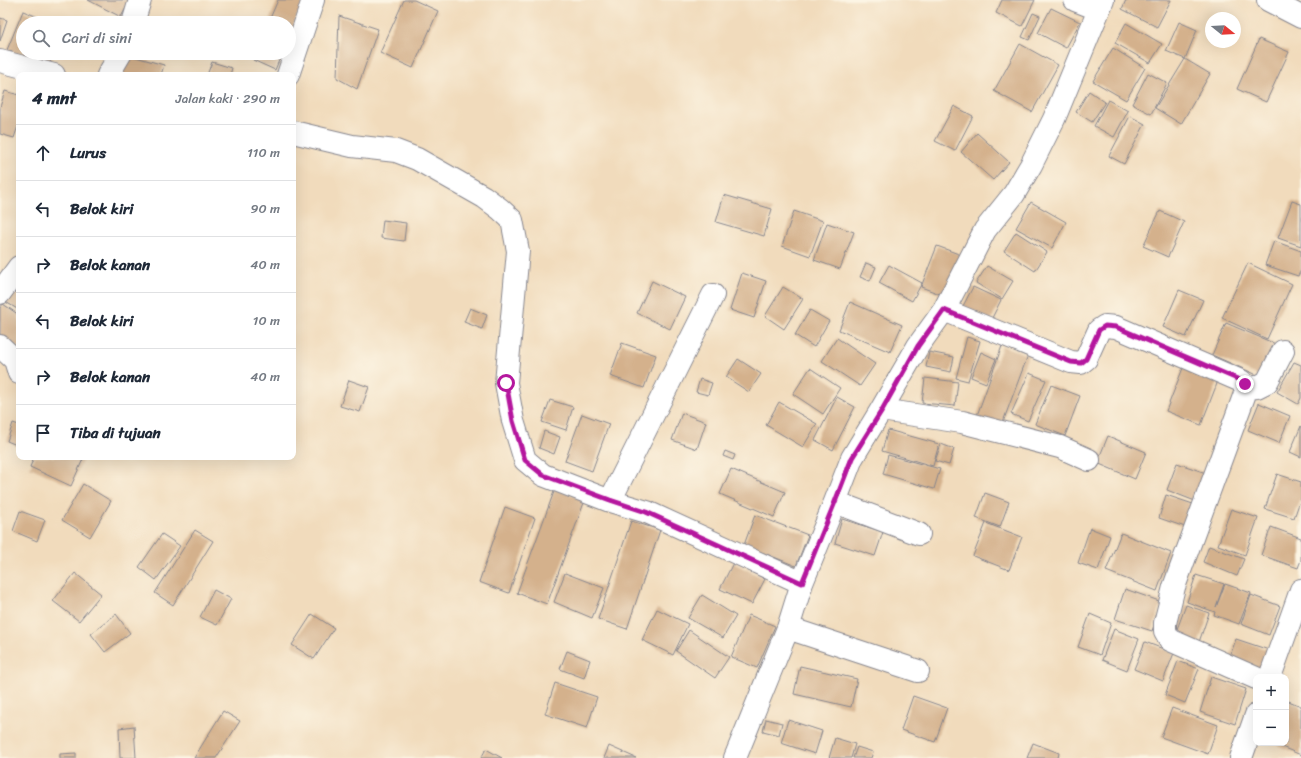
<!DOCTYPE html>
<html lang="id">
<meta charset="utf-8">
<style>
:root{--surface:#fff;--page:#f6f6f7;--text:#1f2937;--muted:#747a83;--line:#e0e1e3}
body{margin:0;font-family:Sriracha,sans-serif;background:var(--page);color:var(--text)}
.controls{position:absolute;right:12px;bottom:12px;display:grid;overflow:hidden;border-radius:8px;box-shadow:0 4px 16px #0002}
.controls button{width:36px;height:36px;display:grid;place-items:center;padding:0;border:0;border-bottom:1px solid var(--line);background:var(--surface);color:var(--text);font:20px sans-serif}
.compass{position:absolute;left:1205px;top:12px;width:36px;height:36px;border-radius:50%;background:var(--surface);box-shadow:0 4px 16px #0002;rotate:108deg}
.stop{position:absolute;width:12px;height:12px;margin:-9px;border:3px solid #b5179e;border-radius:50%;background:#fff}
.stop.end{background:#b5179e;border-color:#fff;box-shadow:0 1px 4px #0008}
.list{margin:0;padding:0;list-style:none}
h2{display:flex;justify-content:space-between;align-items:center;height:52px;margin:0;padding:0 16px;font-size:17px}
h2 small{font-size:13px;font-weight:400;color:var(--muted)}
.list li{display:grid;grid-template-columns:26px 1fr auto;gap:12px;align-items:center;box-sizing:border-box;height:56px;padding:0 16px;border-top:1px solid var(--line)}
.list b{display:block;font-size:15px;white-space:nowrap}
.list em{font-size:13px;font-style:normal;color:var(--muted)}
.icon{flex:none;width:22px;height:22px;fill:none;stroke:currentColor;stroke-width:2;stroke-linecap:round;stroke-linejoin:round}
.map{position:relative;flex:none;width:1301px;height:758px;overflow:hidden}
.search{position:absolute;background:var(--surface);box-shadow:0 4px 16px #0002;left:16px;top:16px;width:280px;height:44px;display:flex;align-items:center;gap:10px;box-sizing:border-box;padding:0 14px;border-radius:22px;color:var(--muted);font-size:15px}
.panel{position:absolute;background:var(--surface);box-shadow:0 4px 16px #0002;left:16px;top:72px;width:280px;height:388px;border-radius:8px}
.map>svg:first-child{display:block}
.building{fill:#d4b18c}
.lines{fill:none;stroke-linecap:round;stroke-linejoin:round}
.minor-casing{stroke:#86858d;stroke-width:24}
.minor{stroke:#fff;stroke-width:22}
.route{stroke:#b5179e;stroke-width:5}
</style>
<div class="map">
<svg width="1301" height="758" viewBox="0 0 1301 758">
<rect width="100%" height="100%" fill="#fcf5e5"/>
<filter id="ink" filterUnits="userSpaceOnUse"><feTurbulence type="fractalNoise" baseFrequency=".025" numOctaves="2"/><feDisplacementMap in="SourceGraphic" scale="8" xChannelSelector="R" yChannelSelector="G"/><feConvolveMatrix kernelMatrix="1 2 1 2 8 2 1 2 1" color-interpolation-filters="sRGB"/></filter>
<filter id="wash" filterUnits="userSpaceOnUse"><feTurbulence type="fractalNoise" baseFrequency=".012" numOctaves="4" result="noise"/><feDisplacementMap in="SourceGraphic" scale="16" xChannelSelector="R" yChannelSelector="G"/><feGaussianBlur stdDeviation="0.9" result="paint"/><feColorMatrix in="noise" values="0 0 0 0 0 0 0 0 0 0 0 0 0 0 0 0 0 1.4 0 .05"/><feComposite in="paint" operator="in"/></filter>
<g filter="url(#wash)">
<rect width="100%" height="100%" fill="#f1dbbc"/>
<g id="blocks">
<path class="building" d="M 88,0 L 130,0 L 121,17 Z
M 278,0 L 304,0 L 289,36 L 289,23 L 268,23 Z
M 404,0 L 414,0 L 438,11 L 413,68 L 380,53 Z
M 1002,0 L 1035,0 L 1022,26 L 996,13 Z
M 1126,0 L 1171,0 L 1157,27 L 1122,9 Z
M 1051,8 L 1080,22 L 1066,48 L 1038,33 Z
M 23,11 L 53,23 L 23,23 L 23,53 L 54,53 L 48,67 L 7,50 Z
M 1033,13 L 1040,16 L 1029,40 L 1022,37 Z
M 339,16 L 378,29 L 357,89 L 337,78 Z
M 0,18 L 7,20 L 0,41 Z
M 1179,22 L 1197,30 L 1185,59 L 1166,51 Z
M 1126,23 L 1162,44 L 1150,63 L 1115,43 Z
M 1259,39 L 1289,52 L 1266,102 L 1237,89 Z
M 1020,44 L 1058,65 L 1032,112 L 994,91 Z
M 1113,48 L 1145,68 L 1126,100 L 1093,81 Z
M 256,53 L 282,53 L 275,70 L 253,60 Z
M 125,54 L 164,65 L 161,75 L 119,75 Z
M 1185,59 L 1210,74 L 1181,124 L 1155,108 Z
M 212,62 L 232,68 L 230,75 L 207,75 Z
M 1148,73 L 1167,83 L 1151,114 L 1132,104 Z
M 5,91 L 19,95 L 19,123 L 14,138 L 0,134 L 0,107 Z
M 1089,91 L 1105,102 L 1092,122 L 1076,112 Z
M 1108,100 L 1128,111 L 1114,137 L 1094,126 Z
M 954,106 L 973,116 L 955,151 L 935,141 Z
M 1130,116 L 1145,124 L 1124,164 L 1109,156 Z
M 977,133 L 1009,162 L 993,180 L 961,152 Z
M 724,195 L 772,209 L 764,236 L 716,222 Z
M 1292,201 L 1301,204 L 1301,246 L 1278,238 Z
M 1031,202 L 1066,222 L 1052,248 L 1016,228 Z
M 794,211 L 823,221 L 810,256 L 782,246 Z
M 1160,211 L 1184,222 L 1168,257 L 1143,246 Z
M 383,220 L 406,223 L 404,241 L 381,238 Z
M 827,223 L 854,232 L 840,269 L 814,260 Z
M 1016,232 L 1047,252 L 1035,271 L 1004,251 Z
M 1274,241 L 1301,251 L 1301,270 L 1298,276 L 1265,265 Z
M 937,246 L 964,256 L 948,297 L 921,287 Z
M 866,263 L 876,267 L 870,281 L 860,277 Z
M 1248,263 L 1292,284 L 1267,339 L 1222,318 Z
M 889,265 L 922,283 L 912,301 L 879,283 Z
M 987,266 L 1013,281 L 1002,299 L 976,283 Z
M 742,273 L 766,281 L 754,318 L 730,310 Z
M 19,277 L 19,310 L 4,301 Z
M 652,281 L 685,297 L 670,329 L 637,313 Z
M 783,287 L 803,299 L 784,329 L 765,316 Z
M 973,287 L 1001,300 L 991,320 L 963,306 Z
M 1179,290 L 1203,300 L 1186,337 L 1163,327 Z
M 850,302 L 902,325 L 890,352 L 839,330 Z
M 3,304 L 19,315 L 19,348 L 0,335 L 0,308 Z
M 470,308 L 487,315 L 482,329 L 464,322 Z
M 810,310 L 829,321 L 814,347 L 795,335 Z
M 1226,323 L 1278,345 L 1264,378 L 1212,355 Z
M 967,337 L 980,341 L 968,381 L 956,378 Z
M 837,338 L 875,364 L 860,386 L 822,361 Z
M 622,343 L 656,355 L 644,388 L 610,376 Z
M 1002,346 L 1028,355 L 1000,430 L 975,421 Z
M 929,352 L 954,357 L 951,372 L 926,367 Z
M 981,352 L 996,359 L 986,383 L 971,377 Z
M 738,359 L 761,374 L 749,392 L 726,377 Z
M 1294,362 L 1301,365 L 1301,398 L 1298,404 L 1277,392 Z
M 810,368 L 840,388 L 823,414 L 793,394 Z
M 1183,368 L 1218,381 L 1201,425 L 1166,411 Z
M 1029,373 L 1046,380 L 1028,421 L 1011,414 Z
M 925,378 L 958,382 L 955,406 L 922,403 Z
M 700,379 L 712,383 L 708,395 L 696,392 Z
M 349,380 L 369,387 L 360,412 L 340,406 Z
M 1051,385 L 1080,396 L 1065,436 L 1035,424 Z
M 837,397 L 855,407 L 833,450 L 815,440 Z
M 550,400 L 573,407 L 566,430 L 542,422 Z
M 779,402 L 817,424 L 803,447 L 766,425 Z
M 1259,403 L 1290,416 L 1279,443 L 1248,430 Z
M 682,413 L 706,422 L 697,449 L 672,440 Z
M 582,414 L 609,424 L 592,471 L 565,461 Z
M 13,423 L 19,425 L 19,446 L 7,441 Z
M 1301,426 L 1301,457 L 1290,452 Z
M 888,430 L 939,444 L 933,466 L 882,451 Z
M 544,431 L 560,437 L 554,454 L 539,448 Z
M 1108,436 L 1146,452 L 1135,479 L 1097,463 Z
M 941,444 L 954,449 L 949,465 L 935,461 Z
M 725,451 L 735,455 L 733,460 L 723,456 Z
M 888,455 L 940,469 L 934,489 L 883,474 Z
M 34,457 L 84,457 L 71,486 L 30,467 Z
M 1177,463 L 1206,473 L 1195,501 L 1167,490 Z
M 731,469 L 785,492 L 774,517 L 720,494 Z
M 1277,474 L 1301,482 L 1301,498 L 1294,518 L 1265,509 Z
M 83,484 L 111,501 L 90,537 L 62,520 Z
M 555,489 L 585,500 L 547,604 L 517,593 Z
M 985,493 L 1009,502 L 1000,527 L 976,518 Z
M 1166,495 L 1196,505 L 1188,528 L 1159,518 Z
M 505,507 L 535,518 L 509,593 L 479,582 Z
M 1231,509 L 1258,518 L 1245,555 L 1218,545 Z
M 20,511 L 45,520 L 37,541 L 13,531 Z
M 755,515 L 808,535 L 796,566 L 744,545 Z
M 842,519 L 883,532 L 875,556 L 835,543 Z
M 631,521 L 660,530 L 627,629 L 598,619 Z
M 986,523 L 1022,537 L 1009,570 L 973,556 Z
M 1271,527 L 1301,538 L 1301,560 L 1298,568 L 1261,555 Z
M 1090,528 L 1110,536 L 1098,570 L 1078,563 Z
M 195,530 L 213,541 L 173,605 L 155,593 Z
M 1121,533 L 1171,553 L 1157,591 L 1106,571 Z
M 162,534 L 180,546 L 156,580 L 139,567 Z
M 1209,546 L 1244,559 L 1237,576 L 1203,562 Z
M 733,563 L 765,579 L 752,604 L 720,589 Z
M 75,573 L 101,594 L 79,621 L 53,601 Z
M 565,573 L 604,588 L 592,618 L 554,602 Z
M 1196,575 L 1224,584 L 1216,607 L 1225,584 L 1251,593 L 1239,624 L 1214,615 L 1215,612 L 1187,602 Z
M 1125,589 L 1162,602 L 1152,631 L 1115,619 Z
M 214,590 L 231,599 L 217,625 L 200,617 Z
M 702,595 L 736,616 L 723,638 L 688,618 Z
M 1251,595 L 1280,606 L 1269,635 L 1241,624 Z
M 1186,605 L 1209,613 L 1197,648 L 1173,640 Z
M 657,609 L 688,624 L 673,655 L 642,640 Z
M 116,614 L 130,633 L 105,652 L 91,634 Z
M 312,614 L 334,628 L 314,659 L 292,645 Z
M 1090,614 L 1111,623 L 1100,655 L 1078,647 Z
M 749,615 L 775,626 L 757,668 L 731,657 Z
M 1114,629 L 1139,639 L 1127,670 L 1102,660 Z
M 689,630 L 729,657 L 715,678 L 676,651 Z
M 1236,639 L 1272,651 L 1265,671 L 1229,659 Z
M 1145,642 L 1174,653 L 1163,681 L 1134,669 Z
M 567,651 L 590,660 L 584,678 L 560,669 Z
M 1178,661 L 1199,669 L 1185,703 L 1165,695 Z
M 800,666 L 857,679 L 851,707 L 794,694 Z
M 1211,677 L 1246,689 L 1235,724 L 1200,712 Z
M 555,683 L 597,697 L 587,728 L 545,714 Z
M 913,696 L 947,708 L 935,742 L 901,730 Z
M 1286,700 L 1301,706 L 1301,755 L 1272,743 L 1286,743 Z
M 1172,708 L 1218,725 L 1208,754 L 1161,737 Z
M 223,711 L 240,721 L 216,758 L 194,758 Z
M 766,719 L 782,723 L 779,735 L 763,731 Z
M 788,720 L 822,731 L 815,754 L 781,743 Z
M 134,726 L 136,758 L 120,758 L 119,728 Z
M 835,738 L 855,744 L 851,758 L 829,758 Z
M 1033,743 L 1059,753 L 1058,758 L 1027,758 Z
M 609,746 L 636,758 L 604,758 Z
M 857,747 L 873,752 L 871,758 L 853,758 Z
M 486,749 L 502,758 L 481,758 Z
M 76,753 L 76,758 L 60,758 L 60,754 Z"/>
</g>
</g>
<g filter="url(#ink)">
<use href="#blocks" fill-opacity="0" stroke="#86858d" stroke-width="1"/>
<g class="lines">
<defs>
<path id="minor" d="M 1075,0 L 1098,9
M 1268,0 L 1301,17
M 133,23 L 140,0
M 0,61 L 54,75
M 108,75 L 121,53
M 288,75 L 313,0
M 293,132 L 352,146 L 396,151 L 417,159 L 484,197 L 500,209 L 512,220 L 518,251 L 506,383 L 513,421 L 525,460 L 543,475 L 610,501 L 647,512 L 802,583
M 0,293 L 19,267
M 944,310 L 1071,362 L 1081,363 L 1086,359 L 1099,330 L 1105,326 L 1116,327 L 1241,381 L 1245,384 L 1247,388 L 1174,587 L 1165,623 L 1165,631 L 1170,640 L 1256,678
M 0,346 L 15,360 L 19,373
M 1247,388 L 1257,387 L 1267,382 L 1283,351
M 881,410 L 962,422 L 1060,447 L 1089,460
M 610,501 L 713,295
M 835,502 L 919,534
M 788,628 L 918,671
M 1270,677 L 1301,590
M 735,758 L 788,628 L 802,583 L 835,502 L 852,458 L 881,410 L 918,346 L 944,310 L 985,230 L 1014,194 L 1031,165 L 1054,119 L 1103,0
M 1241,758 L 1256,715"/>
</defs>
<use href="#minor" class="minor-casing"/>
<use href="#minor" class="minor"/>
</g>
</g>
<g class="lines" filter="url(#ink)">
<path class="route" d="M 506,383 L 513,421 L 525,460 L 543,475 L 610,500 L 646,512 L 802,583 L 835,502 L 852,458 L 882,410 L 918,346 L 944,310 L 1071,362 L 1081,363 L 1086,359 L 1099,330 L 1105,326 L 1116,327 L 1242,381 L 1245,384"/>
</g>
</svg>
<div class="controls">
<button>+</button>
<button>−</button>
</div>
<svg class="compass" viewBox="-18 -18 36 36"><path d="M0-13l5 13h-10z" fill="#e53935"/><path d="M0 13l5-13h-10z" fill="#747a83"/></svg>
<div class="stop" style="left:506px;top:383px"></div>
<div class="stop end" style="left:1245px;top:384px"></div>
<div class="search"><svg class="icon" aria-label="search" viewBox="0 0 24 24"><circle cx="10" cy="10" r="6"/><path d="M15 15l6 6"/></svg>Cari di sini</div>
<section class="panel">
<h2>4 mnt<small>Jalan kaki · 290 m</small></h2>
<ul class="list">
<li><svg class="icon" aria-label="ahead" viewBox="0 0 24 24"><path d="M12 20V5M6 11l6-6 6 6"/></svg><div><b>Lurus</b></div><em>110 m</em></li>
<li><svg class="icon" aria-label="left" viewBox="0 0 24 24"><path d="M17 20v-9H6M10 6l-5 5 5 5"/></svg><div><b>Belok kiri</b></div><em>90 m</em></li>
<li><svg class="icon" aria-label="right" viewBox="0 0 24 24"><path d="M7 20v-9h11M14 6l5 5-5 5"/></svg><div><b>Belok kanan</b></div><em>40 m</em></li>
<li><svg class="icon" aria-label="left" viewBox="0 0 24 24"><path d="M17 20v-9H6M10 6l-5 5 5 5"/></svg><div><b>Belok kiri</b></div><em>10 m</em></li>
<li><svg class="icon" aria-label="right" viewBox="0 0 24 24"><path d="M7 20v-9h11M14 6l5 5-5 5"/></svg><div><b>Belok kanan</b></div><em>40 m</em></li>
<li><svg class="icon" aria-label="arrive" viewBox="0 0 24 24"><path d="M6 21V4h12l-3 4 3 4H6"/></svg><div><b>Tiba di tujuan</b></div></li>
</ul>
</section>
</div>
